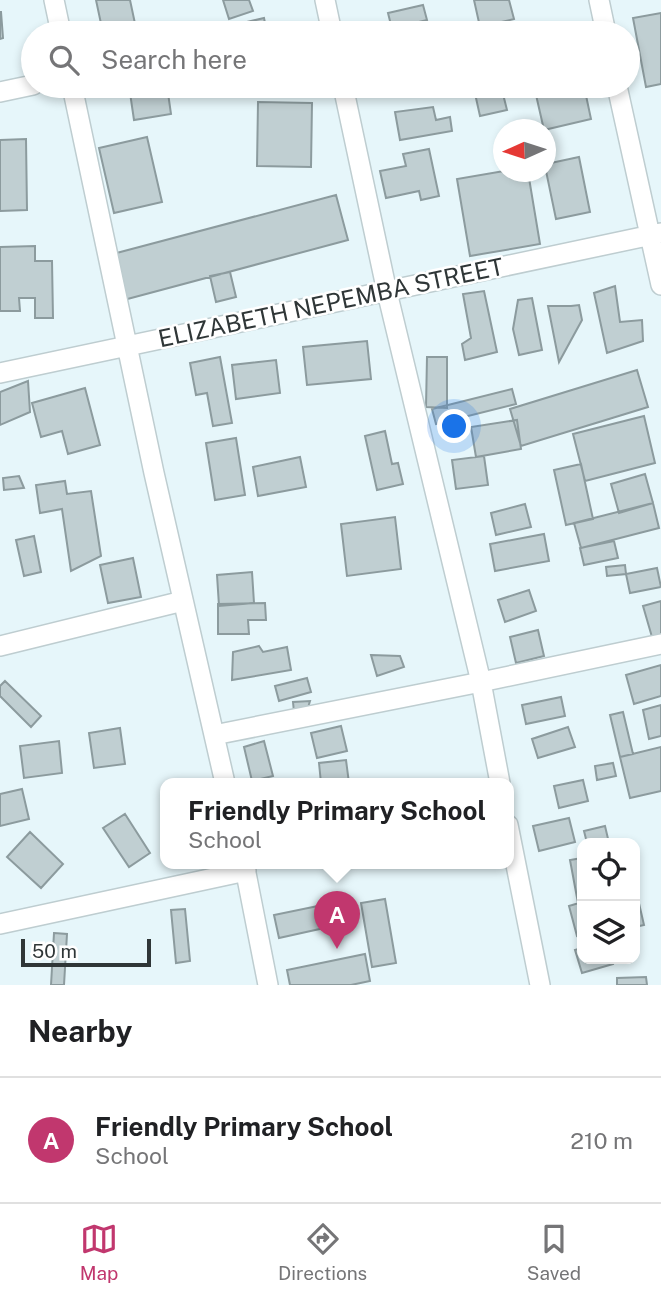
<!DOCTYPE html>
<style>
:root{--surface:#fff;--page:#f6f6f6;--text:#202124;--muted:#757577;--line:#e0e0e0;--accent:#c1376e}
body{margin:0;font-family:"Public Sans",sans-serif;background:var(--page);color:var(--text)}
.controls{position:absolute;right:21px;bottom:21px;display:grid;overflow:hidden;border-radius:14px;box-shadow:0 4px 10px #0003}
.controls button{width:63px;height:63px;display:grid;place-items:center;padding:0;border:0;border-bottom:2px solid var(--line);background:var(--surface);color:var(--text);font:35px sans-serif}
.compass{position:absolute;left:493px;top:119px;width:63px;height:63px;border-radius:50%;background:var(--surface);box-shadow:0 4px 10px #0003;rotate:267deg}
.scale{position:absolute;left:21px;bottom:18px;width:130px;box-sizing:border-box;padding-left:7px;border:4px solid #2f3637;border-top:0;font-size:19px;line-height:24px;white-space:nowrap;color:#2f3637;-webkit-text-stroke:5px #fff;paint-order:stroke}
.you{position:absolute;left:455px;top:427px;width:24px;height:24px;margin:-18px;border:5px solid #fff;border-radius:50%;background:#1a73e8;box-shadow:0 0 0 10px #1a73e833}
.badge{display:grid;place-items:center;width:46px;height:46px;border-radius:50%;background:var(--accent);color:#fff;font-size:23px;font-weight:700}
.pin{position:absolute;translate:-50% -58px;filter:drop-shadow(0 2px 4px #0008)}
.pin::after{content:'';position:absolute;top:37px;width:24px;height:21px;background:inherit;clip-path:polygon(0 0,100% 0,50% 100%)}
.popup{position:absolute;left:160px;top:778px;width:354px;height:91px;box-sizing:border-box;display:grid;place-content:center;border-radius:14px;background:var(--surface);filter:drop-shadow(0 2px 5px #0005);font-size:23px;white-space:nowrap;color:var(--muted)}
.popup b{font-size:26px;color:var(--text)}
.popup::after{content:'';position:absolute;left:50%;top:100%;margin-left:-14px;border:14px solid transparent;border-top-color:var(--surface)}
.list{margin:0;padding:0;list-style:none}
h2{display:flex;justify-content:space-between;align-items:center;height:91px;margin:0;padding:0 28px;font-size:30px}
h2 small{font-size:23px;font-weight:400;color:var(--muted)}
.list li{display:grid;grid-template-columns:46px 1fr auto;gap:21px;align-items:center;box-sizing:border-box;height:126px;padding:0 28px;border-top:2px solid var(--line)}
.list b{display:block;font-size:26px;white-space:nowrap}
.list p{margin:0;font-size:23px;white-space:nowrap;color:var(--muted)}
.list em{font-size:23px;font-style:normal;color:var(--muted)}
.icon{flex:none;width:38px;height:38px;fill:none;stroke:currentColor;stroke-width:2;stroke-linecap:round;stroke-linejoin:round}
.map{position:relative;flex:none;width:661px;height:985px;overflow:hidden}
.search{position:absolute;background:var(--surface);box-shadow:0 4px 10px #0003;left:21px;right:21px;top:21px;height:77px;display:flex;align-items:center;gap:18px;box-sizing:border-box;padding:0 24px;border-radius:38px;color:var(--muted);font-size:26px}
.sheet{height:217px;background:var(--surface)}
nav{display:flex;justify-content:space-around;align-items:center;box-sizing:border-box;height:98px;border-top:2px solid var(--line);background:var(--surface);font-size:19px;color:var(--muted)}
nav a{display:grid;justify-items:center;gap:4px}
nav .on{color:var(--accent)}
.map>svg:first-child{display:block}
.building{fill:#c0cfd2;stroke:#8c9b9e;stroke-width:2}
.lines{fill:none;stroke-linecap:round;stroke-linejoin:round}
.minor-casing{stroke:#becdd0;stroke-width:22}
.minor{stroke:#fff;stroke-width:19}
.labels{text-anchor:middle;stroke-width:5;stroke-linejoin:round;paint-order:stroke}
.street-label{font-size:24px;fill:#2f3637;stroke:#fff}
</style>
<div class="map">
<svg width="661" height="985" viewBox="0 0 661 985">
<rect width="100%" height="100%" fill="#e6f6fa"/>
<path class="building" d="M 96,0 L 130,0 L 137,33 L 103,33 Z
M 223,0 L 249,0 L 253,11 L 229,19 Z
M 474,0 L 509,0 L 514,19 L 480,27 Z
M 423,5 L 427,20 L 419,22 L 422,33 L 393,33 L 388,13 Z
M 0,12 L 1,12 L 3,38 L 0,39 Z
M 661,13 L 661,84 L 646,87 L 633,18 Z
M 264,18 L 267,33 L 231,33 L 230,26 Z
M 561,28 L 562,33 L 535,33 Z
M 129,86 L 167,86 L 171,114 L 134,120 Z
M 242,86 L 279,86 L 279,87 L 244,94 Z
M 406,86 L 439,86 L 439,87 L 408,95 Z
M 489,86 L 501,86 L 507,110 L 480,116 L 474,89 Z
M 534,86 L 584,86 L 591,119 L 544,130 Z
M 258,102 L 312,103 L 311,167 L 257,166 Z
M 433,107 L 436,120 L 450,117 L 452,131 L 400,140 L 395,112 Z
M 147,137 L 162,202 L 114,213 L 99,148 Z
M 26,139 L 27,210 L 0,211 L 0,140 Z
M 429,149 L 439,196 L 421,200 L 419,191 L 386,198 L 380,171 L 406,166 L 403,154 Z
M 579,157 L 590,212 L 556,219 L 546,171 L 546,164 Z
M 504,171 L 528,172 L 540,244 L 470,256 L 457,179 Z
M 336,195 L 348,240 L 120,301 L 109,255 Z
M 35,246 L 35,261 L 52,261 L 53,318 L 35,318 L 35,298 L 19,298 L 20,311 L 0,311 L 0,247 Z
M 230,272 L 236,297 L 216,302 L 210,276 Z
M 615,286 L 620,322 L 642,320 L 643,341 L 607,353 L 594,293 Z
M 484,291 L 497,352 L 465,360 L 462,344 L 471,338 L 463,294 Z
M 532,298 L 542,350 L 519,355 L 513,329 L 518,300 Z
M 579,305 L 582,320 L 559,362 L 548,306 L 571,306 Z
M 367,341 L 371,379 L 307,385 L 303,347 Z
M 220,357 L 232,423 L 213,426 L 207,393 L 196,395 L 190,363 Z
M 427,357 L 447,357 L 447,408 L 426,407 Z
M 276,360 L 280,393 L 236,399 L 232,365 Z
M 637,370 L 648,407 L 521,446 L 510,409 Z
M 28,381 L 30,412 L 0,425 L 0,392 Z
M 85,388 L 100,445 L 68,454 L 62,431 L 41,437 L 32,403 Z
M 512,389 L 516,404 L 436,424 L 432,409 Z
M 644,416 L 655,463 L 585,481 L 573,434 Z
M 517,420 L 521,449 L 476,457 L 471,427 Z
M 385,431 L 392,464 L 398,463 L 403,484 L 377,490 L 365,436 Z
M 236,438 L 245,495 L 215,500 L 206,443 Z
M 484,456 L 488,485 L 456,489 L 452,460 Z
M 300,457 L 306,487 L 258,496 L 253,467 Z
M 581,464 L 593,519 L 566,525 L 554,470 Z
M 645,474 L 653,503 L 619,513 L 611,484 Z
M 19,476 L 24,488 L 4,490 L 3,478 Z
M 65,481 L 67,494 L 91,491 L 101,556 L 71,571 L 62,509 L 40,513 L 36,485 Z
M 653,503 L 659,528 L 581,548 L 574,523 Z
M 525,504 L 531,527 L 496,535 L 491,513 Z
M 395,517 L 401,569 L 347,576 L 341,524 Z
M 544,534 L 549,561 L 495,571 L 490,544 Z
M 34,536 L 41,572 L 24,576 L 16,540 Z
M 614,541 L 618,558 L 584,565 L 580,548 Z
M 133,558 L 141,597 L 108,603 L 100,565 Z
M 625,565 L 626,574 L 607,576 L 606,567 Z
M 657,568 L 661,587 L 630,593 L 626,574 Z
M 252,572 L 254,603 L 219,606 L 217,575 Z
M 529,590 L 536,611 L 505,622 L 498,600 Z
M 661,601 L 661,635 L 652,637 L 643,606 Z
M 265,603 L 266,620 L 248,620 L 249,634 L 218,634 L 218,604 Z
M 538,630 L 544,656 L 516,663 L 510,637 Z
M 259,646 L 263,652 L 287,647 L 291,670 L 232,680 L 233,652 Z
M 371,655 L 400,656 L 404,667 L 377,676 Z
M 661,665 L 661,696 L 634,704 L 626,675 Z
M 307,678 L 311,692 L 279,701 L 275,686 Z
M 5,681 L 41,716 L 31,727 L 0,696 L 0,686 Z
M 561,697 L 565,716 L 526,724 L 522,705 Z
M 310,701 L 307,711 L 294,712 L 293,702 Z
M 661,705 L 661,736 L 649,739 L 643,710 Z
M 623,712 L 633,754 L 620,757 L 610,715 Z
M 341,726 L 347,751 L 317,758 L 311,733 Z
M 568,727 L 575,747 L 538,758 L 532,739 Z
M 120,728 L 125,764 L 94,768 L 89,733 Z
M 59,741 L 62,773 L 24,778 L 20,746 Z
M 264,741 L 273,776 L 252,781 L 244,747 Z
M 661,747 L 661,791 L 630,798 L 620,757 Z
M 346,760 L 349,783 L 321,783 L 319,763 Z
M 613,763 L 616,776 L 597,780 L 595,766 Z
M 583,780 L 588,801 L 559,808 L 554,786 Z
M 22,789 L 29,819 L 0,826 L 0,794 Z
M 125,814 L 150,853 L 129,867 L 103,828 Z
M 569,818 L 575,842 L 539,851 L 533,826 Z
M 605,826 L 609,843 L 587,843 L 584,831 Z
M 30,832 L 63,864 L 41,888 L 7,857 Z
M 582,858 L 582,902 L 578,903 L 570,860 Z
M 352,899 L 356,921 L 279,938 L 274,915 Z
M 385,899 L 396,963 L 372,967 L 361,903 Z
M 638,899 L 644,925 L 635,927 L 635,900 Z
M 582,902 L 582,935 L 577,936 L 569,906 Z
M 185,909 L 190,961 L 176,963 L 171,910 Z
M 54,933 L 67,934 L 64,985 L 51,985 Z
M 582,948 L 582,959 L 612,959 L 613,964 L 582,973 L 575,950 Z
M 365,954 L 370,981 L 351,985 L 290,985 L 287,970 Z
M 646,977 L 647,985 L 617,985 L 617,978 Z"/>
<g class="lines">
<defs>
<path id="minor" d="M 54,0 L 61,33
M 325,0 L 332,33
M 599,0 L 606,33
M 72,86 L 154,473 L 225,783
M 343,86 L 387,292 L 481,682 L 500,783
M 617,86 L 661,285
M 0,92 L 33,85
M 0,373 L 661,233
M 0,646 L 183,601
M 214,735 L 481,682 L 661,644
M 508,825 L 540,985
M 244,863 L 268,985
M 0,924 L 246,871"/>
</defs>
<use href="#minor" class="minor-casing"/>
<use href="#minor" class="minor"/>
</g>
<g class="labels">
<g class="street-label">
<text transform="translate(331 303) rotate(-12)" y="8">ELIZABETH NEPEMBA STREET</text>
</g>
</g>
</svg>
<div class="controls">
<button><svg class="icon" aria-label="locate" viewBox="0 0 24 24"><circle cx="12" cy="12" r="6"/><path d="M12 2v4M12 18v4M2 12h4M18 12h4"/></svg></button>
<button><svg class="icon" aria-label="layers" viewBox="0 0 24 24"><path d="M12 4l9 5-9 5-9-5zM3 14l9 5 9-5"/></svg></button>
</div>
<svg class="compass" viewBox="-18 -18 36 36"><path d="M0-13l5 13h-10z" fill="#e53935"/><path d="M0 13l5-13h-10z" fill="#757577"/></svg>
<div class="scale">50 m</div>
<div class="you"></div>
<div class="pin badge" style="left:337px;top:949px">A</div>
<div class="popup"><b>Friendly Primary School</b>School</div>
<div class="search"><svg class="icon" aria-label="search" viewBox="0 0 24 24"><circle cx="10" cy="10" r="6"/><path d="M15 15l6 6"/></svg>Search here</div>
</div>
<section class="sheet">
<h2>Nearby<small></small></h2>
<ul class="list">
<li><span class="badge">A</span><div><b>Friendly Primary School</b><p>School</p></div><em>210 m</em></li>
</ul>
</section>
<nav>
<a class="on"><svg class="icon" aria-label="map" viewBox="0 0 24 24"><path d="M3 6l6-2 6 2 6-2v14l-6 2-6-2-6 2zM9 4v14M15 6v14"/></svg>Map</a>
<a><svg class="icon" aria-label="directions" viewBox="0 0 24 24"><path d="M12 3l9 9-9 9-9-9zM9 14v-3h6M13 9l2 2-2 2"/></svg>Directions</a>
<a><svg class="icon" aria-label="saved" viewBox="0 0 24 24"><path d="M7 4h10v16l-5-4-5 4z"/></svg>Saved</a>
</nav>
